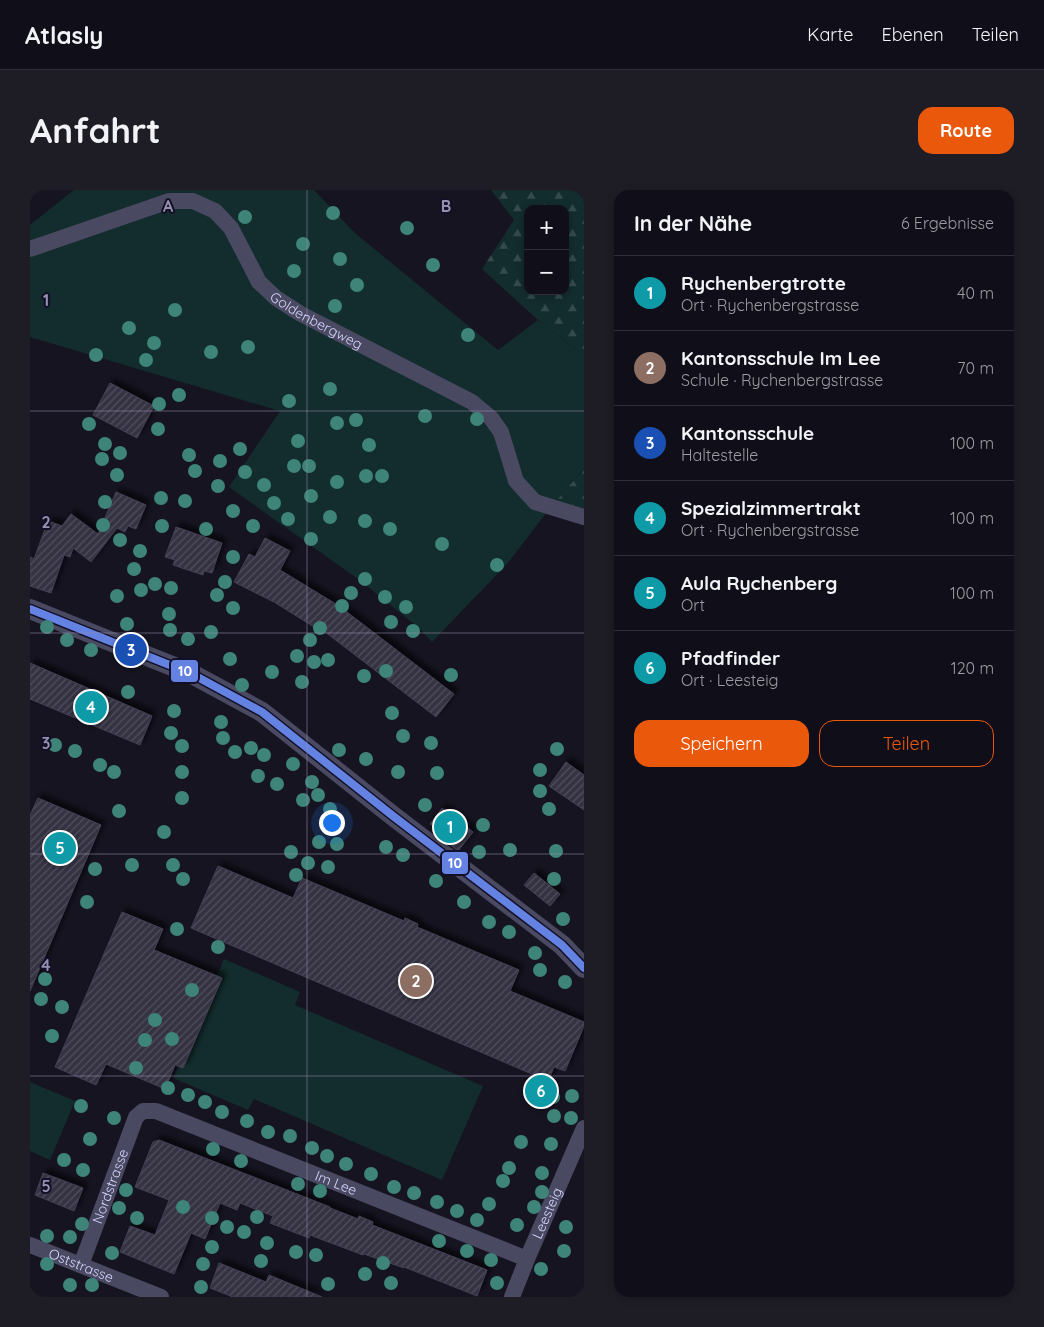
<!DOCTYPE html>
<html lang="de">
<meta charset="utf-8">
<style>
:root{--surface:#100f19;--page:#1e1d26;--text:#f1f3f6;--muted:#9c9ca2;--line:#302f38;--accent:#ea580c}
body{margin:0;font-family:Quicksand,sans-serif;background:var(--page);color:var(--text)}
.controls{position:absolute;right:15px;top:15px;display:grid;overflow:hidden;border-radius:10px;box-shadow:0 2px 8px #0003}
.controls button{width:45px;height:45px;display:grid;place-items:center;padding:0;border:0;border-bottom:1px solid var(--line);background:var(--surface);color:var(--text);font:25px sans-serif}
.you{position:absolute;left:301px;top:632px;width:18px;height:18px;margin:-12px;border:4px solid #fff;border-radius:50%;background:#1a73e8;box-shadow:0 0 0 8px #1a73e833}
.badge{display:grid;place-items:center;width:32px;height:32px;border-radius:50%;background:var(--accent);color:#fff;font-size:16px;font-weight:700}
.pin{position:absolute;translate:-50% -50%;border:2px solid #fff;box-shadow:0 1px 5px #0006}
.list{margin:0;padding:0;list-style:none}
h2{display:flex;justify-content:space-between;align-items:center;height:65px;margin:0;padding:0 20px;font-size:21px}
h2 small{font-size:16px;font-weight:400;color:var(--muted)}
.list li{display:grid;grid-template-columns:32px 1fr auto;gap:15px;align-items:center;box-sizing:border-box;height:75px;padding:0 20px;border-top:1px solid var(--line)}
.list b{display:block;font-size:19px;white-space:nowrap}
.list p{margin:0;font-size:16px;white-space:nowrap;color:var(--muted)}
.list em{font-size:16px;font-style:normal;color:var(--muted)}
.actions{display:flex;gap:10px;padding:15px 20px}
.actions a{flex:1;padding:11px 0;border:1px solid var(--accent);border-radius:15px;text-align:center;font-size:18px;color:var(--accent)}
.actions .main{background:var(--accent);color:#fff}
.map{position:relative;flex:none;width:554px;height:1107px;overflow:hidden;border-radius:15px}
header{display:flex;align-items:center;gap:30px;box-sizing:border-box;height:70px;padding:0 25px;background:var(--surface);border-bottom:1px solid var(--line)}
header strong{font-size:24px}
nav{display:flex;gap:28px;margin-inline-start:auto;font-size:18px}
.intro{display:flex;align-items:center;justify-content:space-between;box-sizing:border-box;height:120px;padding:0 30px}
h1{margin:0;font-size:35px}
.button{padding:12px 22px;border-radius:15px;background:var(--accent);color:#fff;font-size:18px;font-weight:700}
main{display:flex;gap:30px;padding:0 30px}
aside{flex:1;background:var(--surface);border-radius:15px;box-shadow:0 2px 8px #0003}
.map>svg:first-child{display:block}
.grass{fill:#132c2d}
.forest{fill:url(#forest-firs);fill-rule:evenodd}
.building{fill:url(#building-hatch);stroke:#433f54;filter:url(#shadow)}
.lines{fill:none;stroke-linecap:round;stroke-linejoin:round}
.minor{stroke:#4a4962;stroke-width:16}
.tertiary{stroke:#4a4962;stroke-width:20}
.bus-1-casing{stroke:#130f26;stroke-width:11}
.bus-1{stroke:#6382e2;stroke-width:8}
.tree{fill:#3e8478}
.grid{fill:none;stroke:#9591b1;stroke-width:1;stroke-opacity:0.55}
.labels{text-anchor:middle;stroke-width:4;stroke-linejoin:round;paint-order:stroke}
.street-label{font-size:14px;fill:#d9d4ff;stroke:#130f26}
.grid-label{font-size:16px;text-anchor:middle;font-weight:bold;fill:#9591b1;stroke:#130f26;stroke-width:4;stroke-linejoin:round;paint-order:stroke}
.line-badge{stroke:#130f26;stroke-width:2}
.badge-label{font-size:14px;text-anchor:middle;font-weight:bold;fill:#fff}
</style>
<header>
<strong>Atlasly</strong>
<nav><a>Karte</a><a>Ebenen</a><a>Teilen</a></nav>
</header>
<div class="intro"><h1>Anfahrt</h1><a class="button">Route</a></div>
<main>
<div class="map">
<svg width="554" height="1107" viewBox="0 0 554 1107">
<defs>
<pattern id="forest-firs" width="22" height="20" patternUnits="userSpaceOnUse" patternTransform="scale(1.25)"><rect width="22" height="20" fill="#132c2d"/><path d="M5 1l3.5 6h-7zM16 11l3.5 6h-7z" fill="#354a4c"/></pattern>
<pattern id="building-hatch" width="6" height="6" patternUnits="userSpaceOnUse" patternTransform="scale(1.25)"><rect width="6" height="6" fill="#343243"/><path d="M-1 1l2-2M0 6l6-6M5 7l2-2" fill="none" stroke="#514f5f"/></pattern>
<filter id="shadow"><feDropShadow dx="4.5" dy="-4.5" stdDeviation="2.5" flood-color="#0009"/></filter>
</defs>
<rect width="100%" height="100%" fill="#161421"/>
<path class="grass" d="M 44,0 L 284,0 L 326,44 L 468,160 L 508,130 L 554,166 L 554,279 L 520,318 L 477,374 L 402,452 L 389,438 L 328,389 L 199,297 L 250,221 L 0,147 L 0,35 Z
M 194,769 L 270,802 L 265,815 L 453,896 L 412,990 L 224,909 L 218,920 L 143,888 Z
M 0,892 L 45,911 L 20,970 L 0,961 Z"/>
<path class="forest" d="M 461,0 L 554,0 L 554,166 L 508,130 L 452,79 L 484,30 ZM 498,19 L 535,19 L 535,101 L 498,101 Z
M 554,279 L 554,327 L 520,318 Z"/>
<path class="building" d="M 80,193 L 124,216 L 107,248 L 63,225 Z
M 86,302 L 116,315 L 106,339 L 98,336 L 95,342 L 87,338 L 61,372 L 43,358 L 40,367 L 34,365 L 21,403 L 0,396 L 0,367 L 4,369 L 18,331 L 32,336 L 41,324 L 68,344 Z
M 146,337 L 192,353 L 182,383 L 174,381 L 173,385 L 143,375 L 145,370 L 135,367 Z
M 235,348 L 260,361 L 250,380 L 309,416 L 424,504 L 406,527 L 286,435 L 284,437 L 244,412 L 204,392 L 219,364 L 225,367 Z
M 0,473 L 122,526 L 110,555 L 0,509 Z
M 536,572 L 554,585 L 554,620 L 519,596 Z
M 8,608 L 71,635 L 0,801 L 0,625 Z
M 412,618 L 443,642 L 428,661 L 406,644 L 409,640 L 400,634 Z
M 188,676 L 263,708 L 272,688 L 374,731 L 375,728 L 388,734 L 387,737 L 489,780 L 480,801 L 554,832 L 554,836 L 535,881 L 524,877 L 518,891 L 161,738 Z
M 504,683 L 530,704 L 520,716 L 494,695 Z
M 92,722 L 133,739 L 124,760 L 192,788 L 153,878 L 145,875 L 135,899 L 76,874 L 66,895 L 25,877 Z
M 129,950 L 300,1017 L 300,1018 L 328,1029 L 329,1026 L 343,1032 L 342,1035 L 457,1080 L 447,1106 L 374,1077 L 374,1078 L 334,1064 L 333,1065 L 280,1045 L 279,1048 L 240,1033 L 243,1026 L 210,1013 L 207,1020 L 190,1013 L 175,1049 L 161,1043 L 144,1084 L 90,1062 L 100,1036 L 125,1045 L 139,1010 L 105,997 L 123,952 Z
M 13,983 L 53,998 L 44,1021 L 5,1005 Z
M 189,1073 L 236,1092 L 239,1085 L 292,1107 L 203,1107 L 180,1098 Z"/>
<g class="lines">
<g class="minor">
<path id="s1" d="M 0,59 L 139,11 L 163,11 L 185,21 L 201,38 L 229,92 L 246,108 L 271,124 L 442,212 L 461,228 L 471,242 L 486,291 L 505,312 L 554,327"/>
<path id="s2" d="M 0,1055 L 131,1107"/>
<path id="s3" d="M 51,1075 L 106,927 L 113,921 L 126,921 L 497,1069"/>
<path id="s4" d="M 482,1107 L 497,1069 L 554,938"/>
</g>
<path class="tertiary" d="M 0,419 L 162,484 L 232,522 L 363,626 L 532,755 L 554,778"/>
<defs>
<path id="bus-1" d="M 0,419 L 162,484 L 232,522 L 363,626 L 532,755 L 554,778"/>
</defs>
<use href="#bus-1" class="bus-1-casing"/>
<use href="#bus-1" class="bus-1"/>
</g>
<g class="tree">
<circle cx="303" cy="23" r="7"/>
<circle cx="215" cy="27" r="7"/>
<circle cx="377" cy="38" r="7"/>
<circle cx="273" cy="54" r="7"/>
<circle cx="310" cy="69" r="7"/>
<circle cx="403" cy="75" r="7"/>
<circle cx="264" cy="81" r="7"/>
<circle cx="327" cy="95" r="7"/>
<circle cx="305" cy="116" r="7"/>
<circle cx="145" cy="120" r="7"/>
<circle cx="99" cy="138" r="7"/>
<circle cx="438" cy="145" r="7"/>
<circle cx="124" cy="153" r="7"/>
<circle cx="218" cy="157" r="7"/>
<circle cx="181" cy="162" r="7"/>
<circle cx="66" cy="165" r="7"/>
<circle cx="116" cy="170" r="7"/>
<circle cx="300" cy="199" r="7"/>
<circle cx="149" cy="205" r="7"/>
<circle cx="259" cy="211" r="7"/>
<circle cx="129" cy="214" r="7"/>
<circle cx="395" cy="226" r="7"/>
<circle cx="447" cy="229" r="7"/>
<circle cx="326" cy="230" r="7"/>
<circle cx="307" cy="233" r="7"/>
<circle cx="59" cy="234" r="7"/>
<circle cx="128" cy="239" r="7"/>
<circle cx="268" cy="251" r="7"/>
<circle cx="75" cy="254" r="7"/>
<circle cx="339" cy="255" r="7"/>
<circle cx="210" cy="259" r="7"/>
<circle cx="90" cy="263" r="7"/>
<circle cx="159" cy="265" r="7"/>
<circle cx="72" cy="269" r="7"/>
<circle cx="190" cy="271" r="7"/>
<circle cx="264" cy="276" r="7"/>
<circle cx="279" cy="276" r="7"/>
<circle cx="165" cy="281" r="7"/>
<circle cx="215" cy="282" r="7"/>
<circle cx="87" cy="285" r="7"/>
<circle cx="336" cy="286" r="7"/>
<circle cx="352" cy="286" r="7"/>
<circle cx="307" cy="292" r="7"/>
<circle cx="234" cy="295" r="7"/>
<circle cx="188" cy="296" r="7"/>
<circle cx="281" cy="306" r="7"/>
<circle cx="131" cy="308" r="7"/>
<circle cx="155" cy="311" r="7"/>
<circle cx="75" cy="312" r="7"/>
<circle cx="244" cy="313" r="7"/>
<circle cx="203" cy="321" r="7"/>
<circle cx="300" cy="327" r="7"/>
<circle cx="258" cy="329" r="7"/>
<circle cx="335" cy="331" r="7"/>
<circle cx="73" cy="335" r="7"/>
<circle cx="132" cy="336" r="7"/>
<circle cx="223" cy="336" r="7"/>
<circle cx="176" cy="339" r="7"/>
<circle cx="360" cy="339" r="7"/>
<circle cx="281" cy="349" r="7"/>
<circle cx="90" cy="350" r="7"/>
<circle cx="412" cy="354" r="7"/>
<circle cx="110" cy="361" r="7"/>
<circle cx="203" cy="367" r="7"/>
<circle cx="467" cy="375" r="7"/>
<circle cx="104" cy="379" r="7"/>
<circle cx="335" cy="389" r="7"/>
<circle cx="195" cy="392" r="7"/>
<circle cx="125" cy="394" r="7"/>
<circle cx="141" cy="398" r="7"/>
<circle cx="111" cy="400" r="7"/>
<circle cx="321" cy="403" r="7"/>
<circle cx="187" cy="405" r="7"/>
<circle cx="87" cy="406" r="7"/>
<circle cx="355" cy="407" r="7"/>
<circle cx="312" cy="416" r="7"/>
<circle cx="376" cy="417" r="7"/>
<circle cx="203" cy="418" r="7"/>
<circle cx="139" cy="424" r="7"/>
<circle cx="361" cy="432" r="7"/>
<circle cx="97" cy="434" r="7"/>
<circle cx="17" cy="437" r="7"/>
<circle cx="290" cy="438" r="7"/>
<circle cx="140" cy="440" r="7"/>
<circle cx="383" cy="441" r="7"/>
<circle cx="181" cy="442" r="7"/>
<circle cx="158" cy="449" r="7"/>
<circle cx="37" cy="450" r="7"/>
<circle cx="280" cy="450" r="7"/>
<circle cx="61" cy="460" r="7"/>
<circle cx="267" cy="466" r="7"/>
<circle cx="200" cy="469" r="7"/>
<circle cx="298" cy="470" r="7"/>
<circle cx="284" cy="472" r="7"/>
<circle cx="356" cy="481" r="7"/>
<circle cx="242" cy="482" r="7"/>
<circle cx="421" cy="485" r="7"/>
<circle cx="334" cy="486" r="7"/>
<circle cx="272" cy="492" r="7"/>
<circle cx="212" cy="495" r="7"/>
<circle cx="98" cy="502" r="7"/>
<circle cx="144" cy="521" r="7"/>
<circle cx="362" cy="523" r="7"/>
<circle cx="191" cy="532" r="7"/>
<circle cx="141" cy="543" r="7"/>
<circle cx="373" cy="546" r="7"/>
<circle cx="193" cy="548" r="7"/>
<circle cx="401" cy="553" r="7"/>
<circle cx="25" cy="555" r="7"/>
<circle cx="152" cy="556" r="7"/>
<circle cx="221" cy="558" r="7"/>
<circle cx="527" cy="559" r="7"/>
<circle cx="309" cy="560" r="7"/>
<circle cx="45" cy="561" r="7"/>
<circle cx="205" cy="562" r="7"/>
<circle cx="234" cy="565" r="7"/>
<circle cx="336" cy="569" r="7"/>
<circle cx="263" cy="574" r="7"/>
<circle cx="70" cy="575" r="7"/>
<circle cx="510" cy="580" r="7"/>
<circle cx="84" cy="582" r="7"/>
<circle cx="152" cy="582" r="7"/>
<circle cx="368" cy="582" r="7"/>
<circle cx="407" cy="583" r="7"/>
<circle cx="228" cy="586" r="7"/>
<circle cx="282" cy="592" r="7"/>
<circle cx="247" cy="594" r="7"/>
<circle cx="510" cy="601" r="7"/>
<circle cx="288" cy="605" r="7"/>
<circle cx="152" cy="608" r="7"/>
<circle cx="273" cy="610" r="7"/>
<circle cx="395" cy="615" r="7"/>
<circle cx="300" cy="619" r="7"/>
<circle cx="519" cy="619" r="7"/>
<circle cx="89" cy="621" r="7"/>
<circle cx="453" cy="635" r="7"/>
<circle cx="134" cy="642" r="7"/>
<circle cx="289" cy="652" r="7"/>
<circle cx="307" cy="654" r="7"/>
<circle cx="356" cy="657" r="7"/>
<circle cx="480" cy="660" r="7"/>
<circle cx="526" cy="661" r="7"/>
<circle cx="261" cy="662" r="7"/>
<circle cx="449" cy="662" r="7"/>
<circle cx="373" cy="665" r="7"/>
<circle cx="278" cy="673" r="7"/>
<circle cx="102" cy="675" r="7"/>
<circle cx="143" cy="675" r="7"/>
<circle cx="298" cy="677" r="7"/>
<circle cx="65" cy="679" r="7"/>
<circle cx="266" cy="685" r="7"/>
<circle cx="153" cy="689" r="7"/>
<circle cx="524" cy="689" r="7"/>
<circle cx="406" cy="691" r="7"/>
<circle cx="57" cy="712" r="7"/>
<circle cx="434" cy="712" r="7"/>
<circle cx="533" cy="729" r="7"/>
<circle cx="459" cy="732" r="7"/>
<circle cx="147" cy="739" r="7"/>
<circle cx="479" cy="742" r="7"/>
<circle cx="188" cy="757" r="7"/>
<circle cx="505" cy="763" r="7"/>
<circle cx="510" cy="780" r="7"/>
<circle cx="15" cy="789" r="7"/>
<circle cx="535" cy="792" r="7"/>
<circle cx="162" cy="800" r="7"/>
<circle cx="11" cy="809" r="7"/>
<circle cx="32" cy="817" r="7"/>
<circle cx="125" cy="830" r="7"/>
<circle cx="22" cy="846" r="7"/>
<circle cx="142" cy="849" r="7"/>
<circle cx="115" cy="850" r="7"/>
<circle cx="106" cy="878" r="7"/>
<circle cx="138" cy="898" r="7"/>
<circle cx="158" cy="905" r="7"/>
<circle cx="542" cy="906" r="7"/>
<circle cx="523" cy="907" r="7"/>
<circle cx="175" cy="912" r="7"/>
<circle cx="51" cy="916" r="7"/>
<circle cx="192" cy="922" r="7"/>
<circle cx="524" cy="926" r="7"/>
<circle cx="84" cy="928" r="7"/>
<circle cx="541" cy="928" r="7"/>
<circle cx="217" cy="931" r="7"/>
<circle cx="238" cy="942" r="7"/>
<circle cx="260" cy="946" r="7"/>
<circle cx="60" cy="949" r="7"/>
<circle cx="491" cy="952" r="7"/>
<circle cx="521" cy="954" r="7"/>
<circle cx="282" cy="958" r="7"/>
<circle cx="183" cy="959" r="7"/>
<circle cx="297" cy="966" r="7"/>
<circle cx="34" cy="970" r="7"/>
<circle cx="211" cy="971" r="7"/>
<circle cx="316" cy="974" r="7"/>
<circle cx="479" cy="978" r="7"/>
<circle cx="53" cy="980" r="7"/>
<circle cx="512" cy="983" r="7"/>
<circle cx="341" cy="984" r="7"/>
<circle cx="473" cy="991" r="7"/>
<circle cx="268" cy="994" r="7"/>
<circle cx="364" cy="997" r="7"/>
<circle cx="96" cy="1000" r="7"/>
<circle cx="290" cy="1001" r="7"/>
<circle cx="512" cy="1002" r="7"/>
<circle cx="384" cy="1003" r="7"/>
<circle cx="407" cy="1012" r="7"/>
<circle cx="459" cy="1014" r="7"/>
<circle cx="153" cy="1017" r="7"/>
<circle cx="504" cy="1017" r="7"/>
<circle cx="89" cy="1018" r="7"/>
<circle cx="427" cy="1021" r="7"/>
<circle cx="227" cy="1027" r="7"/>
<circle cx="107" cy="1028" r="7"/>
<circle cx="182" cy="1028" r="7"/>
<circle cx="447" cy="1030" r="7"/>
<circle cx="52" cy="1034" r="7"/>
<circle cx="487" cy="1035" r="7"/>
<circle cx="197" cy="1037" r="7"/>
<circle cx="536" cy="1037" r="7"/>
<circle cx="214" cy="1042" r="7"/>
<circle cx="17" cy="1046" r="7"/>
<circle cx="40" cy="1047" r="7"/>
<circle cx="409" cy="1051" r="7"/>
<circle cx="237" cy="1053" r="7"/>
<circle cx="182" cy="1057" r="7"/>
<circle cx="437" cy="1061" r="7"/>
<circle cx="534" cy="1061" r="7"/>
<circle cx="266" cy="1062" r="7"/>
<circle cx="82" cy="1063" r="7"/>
<circle cx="286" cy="1065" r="7"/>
<circle cx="461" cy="1070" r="7"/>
<circle cx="231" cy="1071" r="7"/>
<circle cx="353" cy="1073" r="7"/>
<circle cx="17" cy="1074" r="7"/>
<circle cx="173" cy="1074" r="7"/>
<circle cx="511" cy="1079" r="7"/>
<circle cx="335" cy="1084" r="7"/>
<circle cx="361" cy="1093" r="7"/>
<circle cx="467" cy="1093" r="7"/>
<circle cx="298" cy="1094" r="7"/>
<circle cx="40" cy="1095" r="7"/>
<circle cx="62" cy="1095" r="7"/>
<circle cx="171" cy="1097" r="7"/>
</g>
<path class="grid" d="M 277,0 L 277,1107M 0,221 L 554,221M 0,443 L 554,443M 0,664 L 554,664M 0,886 L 554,886"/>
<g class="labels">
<g class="street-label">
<text dy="5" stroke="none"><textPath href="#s1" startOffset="349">Goldenbergweg</textPath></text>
<text dy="5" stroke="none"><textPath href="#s3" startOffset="374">Im Lee</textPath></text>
<text dy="5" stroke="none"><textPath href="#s3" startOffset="84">Nordstrasse</textPath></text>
<text dy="5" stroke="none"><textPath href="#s4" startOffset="91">Leesteig</textPath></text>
<text dy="5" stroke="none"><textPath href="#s2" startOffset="55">Oststrasse</textPath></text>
</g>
</g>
<g class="grid-label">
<text x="138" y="22">A</text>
<text x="416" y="22">B</text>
<text x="16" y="116">1</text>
<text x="16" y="338">2</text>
<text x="16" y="559">3</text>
<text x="16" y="781">4</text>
<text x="16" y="1002">5</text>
</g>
<g class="line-badge">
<rect x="140" y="469" width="29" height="24" rx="5" fill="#6382e2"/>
<rect x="411" y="661" width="28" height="24" rx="5" fill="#6382e2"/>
</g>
<g class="badge-label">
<text x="155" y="486">10</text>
<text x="425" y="678">10</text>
</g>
</svg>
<div class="controls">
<button>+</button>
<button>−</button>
</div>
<div class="you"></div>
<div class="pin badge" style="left:420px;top:637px;background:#0f9aa8">1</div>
<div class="pin badge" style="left:386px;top:791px;background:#8d6e63">2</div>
<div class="pin badge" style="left:101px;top:460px;background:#1a4fb4">3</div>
<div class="pin badge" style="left:61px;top:517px;background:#0f9aa8">4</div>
<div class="pin badge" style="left:30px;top:658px;background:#0f9aa8">5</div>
<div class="pin badge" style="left:511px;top:901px;background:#0f9aa8">6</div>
</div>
<aside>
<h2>In der Nähe<small>6 Ergebnisse</small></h2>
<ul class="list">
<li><span class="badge" style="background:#0f9aa8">1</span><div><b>Rychenbergtrotte</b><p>Ort · Rychenbergstrasse</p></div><em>40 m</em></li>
<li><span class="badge" style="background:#8d6e63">2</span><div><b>Kantonsschule Im Lee</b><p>Schule · Rychenbergstrasse</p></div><em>70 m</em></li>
<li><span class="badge" style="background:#1a4fb4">3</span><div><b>Kantonsschule</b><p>Haltestelle</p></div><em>100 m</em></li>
<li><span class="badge" style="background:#0f9aa8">4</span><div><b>Spezialzimmertrakt</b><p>Ort · Rychenbergstrasse</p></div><em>100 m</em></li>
<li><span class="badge" style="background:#0f9aa8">5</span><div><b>Aula Rychenberg</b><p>Ort</p></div><em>100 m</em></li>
<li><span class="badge" style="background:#0f9aa8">6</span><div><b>Pfadfinder</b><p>Ort · Leesteig</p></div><em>120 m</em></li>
</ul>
<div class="actions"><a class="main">Speichern</a><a>Teilen</a></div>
</aside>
</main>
